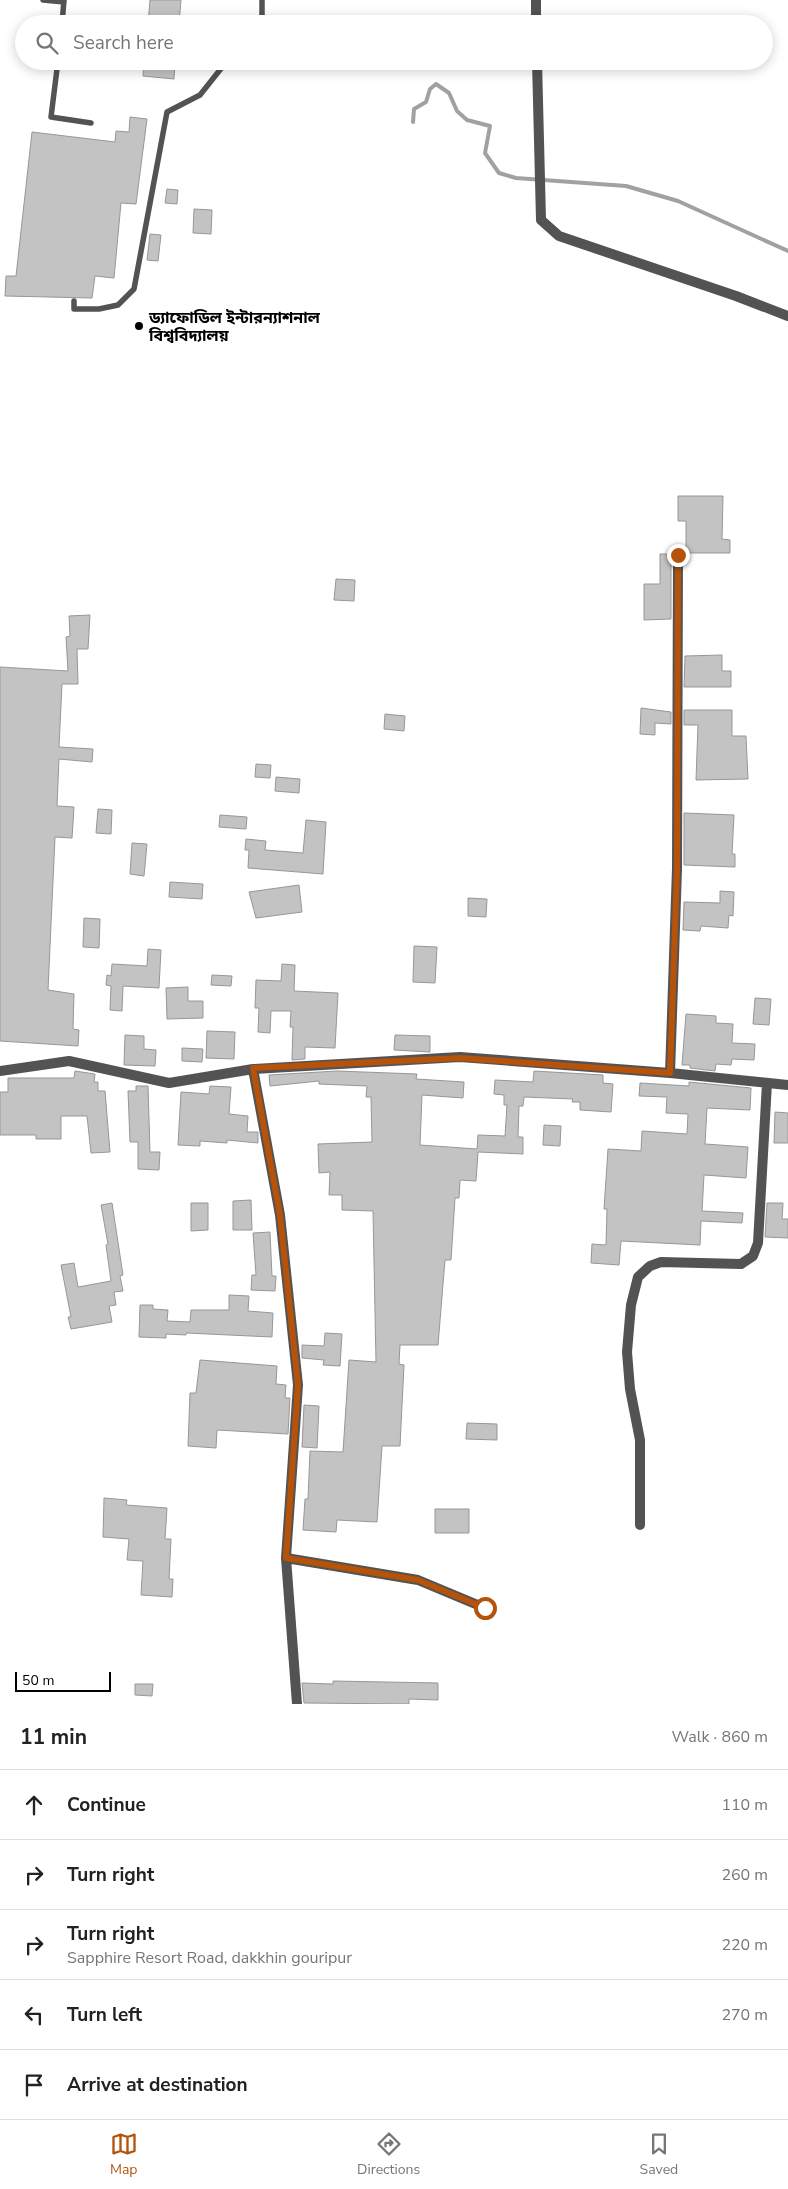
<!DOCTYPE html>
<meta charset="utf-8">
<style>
:root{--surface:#fff;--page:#f2f2f2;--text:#222;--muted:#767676;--line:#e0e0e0;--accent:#b45309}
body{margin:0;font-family:"Nunito Sans","Noto Sans Bengali",sans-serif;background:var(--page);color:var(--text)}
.scale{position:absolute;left:15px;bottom:12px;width:96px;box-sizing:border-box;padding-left:5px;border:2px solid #000;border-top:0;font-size:14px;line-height:18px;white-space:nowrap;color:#000;-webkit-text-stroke:4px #fff;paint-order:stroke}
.stop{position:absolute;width:15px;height:15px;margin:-11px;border:4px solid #b45309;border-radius:50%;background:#fff}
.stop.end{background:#b45309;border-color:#fff;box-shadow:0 1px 5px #0008}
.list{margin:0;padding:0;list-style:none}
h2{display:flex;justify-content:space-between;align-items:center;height:65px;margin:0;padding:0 20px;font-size:21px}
h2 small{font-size:16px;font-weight:400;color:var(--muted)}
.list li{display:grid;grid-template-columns:32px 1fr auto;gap:15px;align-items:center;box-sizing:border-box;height:70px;padding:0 20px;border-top:1px solid var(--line)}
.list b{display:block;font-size:19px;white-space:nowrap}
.list p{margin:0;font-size:16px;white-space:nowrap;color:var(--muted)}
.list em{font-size:16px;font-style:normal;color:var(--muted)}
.icon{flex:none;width:28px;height:28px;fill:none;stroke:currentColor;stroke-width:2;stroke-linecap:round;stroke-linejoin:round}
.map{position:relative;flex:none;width:788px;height:1704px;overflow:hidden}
.search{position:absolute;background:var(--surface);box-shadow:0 2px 12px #0003;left:15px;right:15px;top:15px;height:55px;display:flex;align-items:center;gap:12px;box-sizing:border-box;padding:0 18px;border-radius:28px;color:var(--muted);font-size:19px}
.sheet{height:415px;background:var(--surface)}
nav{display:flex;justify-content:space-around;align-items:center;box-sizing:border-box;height:70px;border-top:1px solid var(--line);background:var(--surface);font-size:14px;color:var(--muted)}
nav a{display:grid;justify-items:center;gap:2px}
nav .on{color:var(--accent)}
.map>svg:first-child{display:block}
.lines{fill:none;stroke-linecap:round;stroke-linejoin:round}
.stream{stroke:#a1a1a1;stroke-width:4}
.building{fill:#c3c3c3;stroke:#979797}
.lane{stroke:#535353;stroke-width:5.5}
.street{stroke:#535353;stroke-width:10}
.route{stroke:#b45309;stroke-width:6}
.poi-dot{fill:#000;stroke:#fff;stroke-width:2}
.labels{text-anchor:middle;stroke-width:4;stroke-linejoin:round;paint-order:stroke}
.poi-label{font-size:16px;font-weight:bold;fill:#000;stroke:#fff;text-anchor:start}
</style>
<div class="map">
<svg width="788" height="1704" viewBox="0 0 788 1704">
<rect width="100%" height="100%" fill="#fff"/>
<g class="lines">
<path class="stream" d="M 413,122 L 414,109 L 426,102 L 430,89 L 436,84 L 449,93 L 457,111 L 467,120 L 490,126 L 485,153 L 499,173 L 516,178 L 626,186 L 678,201 L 788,251"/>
</g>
<path class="building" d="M 150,0 L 181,0 L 179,24 L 148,24 Z
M 144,61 L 175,61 L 174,79 L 143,76 Z
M 130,117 L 147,119 L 136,204 L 121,203 L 114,278 L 95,276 L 92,298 L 5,296 L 6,276 L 16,276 L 32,132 L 115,142 L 116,131 L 129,132 Z
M 167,189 L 178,190 L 177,204 L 165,203 Z
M 194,209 L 212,210 L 211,234 L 193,233 Z
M 150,234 L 161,235 L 158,261 L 147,260 Z
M 678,496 L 723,496 L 722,539 L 730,540 L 730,553 L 686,553 L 686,521 L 678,521 Z
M 660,554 L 671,554 L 671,619 L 644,620 L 644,584 L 660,584 Z
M 336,579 L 355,580 L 354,601 L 334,600 Z
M 90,615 L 88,649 L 77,649 L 78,684 L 62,684 L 59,747 L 93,749 L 92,762 L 59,759 L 57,806 L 74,807 L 72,838 L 55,837 L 48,990 L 74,994 L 73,1029 L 79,1030 L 78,1046 L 0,1041 L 0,667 L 68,671 L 66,637 L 70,636 L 69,616 Z
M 722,655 L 722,671 L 731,671 L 731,687 L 684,687 L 685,656 Z
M 641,708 L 671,712 L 671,724 L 655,723 L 655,735 L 640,734 Z
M 684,710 L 732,710 L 732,736 L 746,736 L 748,779 L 696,780 L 698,725 L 684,725 Z
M 385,714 L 405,716 L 404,731 L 384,729 Z
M 256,764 L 271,765 L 270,778 L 255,777 Z
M 276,777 L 300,779 L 299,793 L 275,791 Z
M 98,809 L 112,810 L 111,834 L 96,833 Z
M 684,813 L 734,815 L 732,854 L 735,854 L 735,867 L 684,865 Z
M 220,815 L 247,817 L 246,829 L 219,827 Z
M 306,820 L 326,822 L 323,874 L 248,868 L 249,850 L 245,850 L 246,839 L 266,841 L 265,850 L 303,853 Z
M 132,843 L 147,844 L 144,876 L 130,874 Z
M 170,882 L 203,884 L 202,899 L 169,897 Z
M 299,885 L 302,912 L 256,918 L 249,892 Z
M 720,891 L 734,892 L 733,916 L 729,915 L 728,928 L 701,926 L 700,931 L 683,930 L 684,902 L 720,903 Z
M 468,898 L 487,899 L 486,917 L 468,916 Z
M 84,918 L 100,919 L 99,948 L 83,947 Z
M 414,946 L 437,947 L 435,983 L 413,982 Z
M 148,949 L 161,950 L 159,988 L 123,986 L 122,1011 L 110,1010 L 111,986 L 106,985 L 107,975 L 111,976 L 112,964 L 147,966 Z
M 282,964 L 295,965 L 294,991 L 338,993 L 335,1048 L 305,1047 L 305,1059 L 292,1060 L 293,1027 L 290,1027 L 291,1011 L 271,1011 L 270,1033 L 258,1032 L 259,1008 L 255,1008 L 256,980 L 281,981 Z
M 212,975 L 232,976 L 231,986 L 211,985 Z
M 188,987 L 188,1001 L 203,1001 L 203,1018 L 167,1019 L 166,988 Z
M 755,998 L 771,999 L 769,1025 L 753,1024 Z
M 686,1014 L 716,1016 L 716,1023 L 733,1024 L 732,1043 L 755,1044 L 754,1060 L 732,1059 L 731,1065 L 716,1064 L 715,1071 L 690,1068 L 690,1065 L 682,1065 Z
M 207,1031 L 235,1032 L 234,1059 L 206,1058 Z
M 125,1035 L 144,1036 L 144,1049 L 156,1050 L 155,1066 L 124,1065 Z
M 395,1035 L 430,1036 L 430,1052 L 394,1050 Z
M 182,1048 L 203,1049 L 202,1062 L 182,1061 Z
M 75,1071 L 95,1074 L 94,1082 L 98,1082 L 98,1091 L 105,1091 L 110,1152 L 91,1153 L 87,1116 L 61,1116 L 61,1139 L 36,1139 L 36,1135 L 0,1135 L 0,1092 L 8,1092 L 8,1078 L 74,1078 Z
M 337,1071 L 417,1074 L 416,1079 L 464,1082 L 463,1098 L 422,1095 L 420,1145 L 477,1149 L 478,1135 L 505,1136 L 507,1105 L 504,1105 L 504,1095 L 494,1094 L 495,1080 L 533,1082 L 534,1071 L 603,1075 L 603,1083 L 613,1084 L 611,1112 L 580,1110 L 580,1102 L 572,1102 L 573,1099 L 524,1097 L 523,1106 L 519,1106 L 518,1137 L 523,1137 L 523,1154 L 478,1152 L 476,1181 L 460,1180 L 459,1198 L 455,1198 L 451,1260 L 445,1260 L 438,1345 L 400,1345 L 399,1364 L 404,1365 L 400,1446 L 382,1446 L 377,1522 L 337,1520 L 336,1532 L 303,1530 L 305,1499 L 308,1499 L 310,1451 L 343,1452 L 349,1360 L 376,1362 L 373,1211 L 342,1210 L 342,1195 L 329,1195 L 330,1172 L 319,1173 L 318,1144 L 372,1142 L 371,1097 L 366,1097 L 367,1086 L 319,1084 L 319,1081 L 270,1086 L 269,1075 Z
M 689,1082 L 751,1088 L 750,1110 L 707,1108 L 705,1144 L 748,1147 L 746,1178 L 704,1175 L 702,1211 L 743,1213 L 742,1223 L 701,1221 L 700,1245 L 621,1241 L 619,1265 L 591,1263 L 592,1244 L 606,1245 L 607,1209 L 604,1209 L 608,1149 L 641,1151 L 642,1131 L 687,1134 L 688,1114 L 666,1113 L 667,1097 L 639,1096 L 640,1083 L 689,1086 Z
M 136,1086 L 148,1086 L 150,1152 L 160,1152 L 159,1170 L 138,1169 L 138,1142 L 130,1142 L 128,1091 L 136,1091 Z
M 210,1086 L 231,1087 L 229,1114 L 248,1116 L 247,1132 L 258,1132 L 258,1143 L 227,1140 L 227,1143 L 200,1141 L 200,1146 L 178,1145 L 181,1092 L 209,1094 Z
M 775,1112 L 788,1113 L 788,1143 L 774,1143 Z
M 544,1125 L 561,1126 L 560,1146 L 543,1145 Z
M 251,1200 L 252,1230 L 233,1230 L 233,1201 Z
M 112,1203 L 123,1275 L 120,1276 L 123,1291 L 114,1292 L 116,1305 L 109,1306 L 112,1322 L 71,1329 L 68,1317 L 71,1317 L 61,1265 L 74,1263 L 78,1287 L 111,1281 L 106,1245 L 108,1244 L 101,1205 Z
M 191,1203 L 208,1203 L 208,1230 L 191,1231 Z
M 767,1203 L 783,1203 L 782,1219 L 788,1219 L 788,1238 L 765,1237 Z
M 270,1232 L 272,1276 L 276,1276 L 275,1291 L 251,1290 L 252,1275 L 256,1275 L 253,1233 Z
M 229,1295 L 249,1296 L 248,1311 L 273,1313 L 272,1337 L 186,1333 L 186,1335 L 166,1334 L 166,1338 L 139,1337 L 140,1305 L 153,1305 L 153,1309 L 168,1310 L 167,1321 L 190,1322 L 191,1310 L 229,1310 Z
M 325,1333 L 342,1334 L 340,1366 L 323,1365 L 324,1360 L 302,1358 L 302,1345 L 324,1346 Z
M 200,1360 L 277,1366 L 276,1384 L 286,1385 L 285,1398 L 290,1398 L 288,1434 L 217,1430 L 216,1448 L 188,1446 L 190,1393 L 196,1393 Z
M 304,1405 L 319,1406 L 317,1448 L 302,1447 Z
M 467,1423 L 497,1424 L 497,1440 L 466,1439 Z
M 104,1498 L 127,1500 L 126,1505 L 167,1508 L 165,1539 L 171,1539 L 169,1579 L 173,1579 L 172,1597 L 141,1595 L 143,1561 L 127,1560 L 129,1539 L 103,1537 Z
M 435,1509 L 469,1509 L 469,1533 L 435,1533 Z
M 333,1681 L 438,1683 L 438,1700 L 409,1699 L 409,1704 L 304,1703 L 302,1683 L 333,1684 Z
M 135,1684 L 153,1684 L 152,1696 L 135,1695 Z"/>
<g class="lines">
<path class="lane" d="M 43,0 L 64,2
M 62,24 L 64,0
M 257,24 L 262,18 L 262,0
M 58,61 L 51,117 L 91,123
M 74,301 L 74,309 L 99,309 L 118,305 L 134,289 L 167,112 L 200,95 L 227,61"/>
<path class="street" d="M 536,0 L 536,24
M 537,61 L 541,220 L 559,236 L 736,296 L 788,316
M 253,1069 L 280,1215 L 298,1385 L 286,1558 L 297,1704
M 0,1071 L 69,1061 L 169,1083 L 253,1069 L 460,1057 L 670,1073 L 788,1085
M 670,1073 L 677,869 L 678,555
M 640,1525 L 640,1440 L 630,1389 L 627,1352 L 631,1305 L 638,1277 L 650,1266 L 661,1262 L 741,1264 L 753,1256 L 758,1243 L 767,1083
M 286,1558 L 418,1580 L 485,1608"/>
</g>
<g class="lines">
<path class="route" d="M 485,1608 L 418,1580 L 286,1558 L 298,1385 L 280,1215 L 253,1068 L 460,1058 L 670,1073 L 677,869 L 678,555"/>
</g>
<circle class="poi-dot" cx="139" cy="326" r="5"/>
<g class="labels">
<g class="poi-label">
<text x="149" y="323">ড্যাফোডিল ইন্টারন্যাশনাল<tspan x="149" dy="18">বিশ্ববিদ্যালয়</tspan></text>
</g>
</g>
</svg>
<div class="scale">50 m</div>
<div class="stop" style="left:485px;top:1608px"></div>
<div class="stop end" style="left:678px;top:555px"></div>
<div class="search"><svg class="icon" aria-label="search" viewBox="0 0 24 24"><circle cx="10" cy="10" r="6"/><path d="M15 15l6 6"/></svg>Search here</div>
</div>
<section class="sheet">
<h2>11 min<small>Walk · 860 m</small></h2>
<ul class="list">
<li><svg class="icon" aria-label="ahead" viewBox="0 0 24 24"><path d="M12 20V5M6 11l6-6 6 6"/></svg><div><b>Continue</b></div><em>110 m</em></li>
<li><svg class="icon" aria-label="right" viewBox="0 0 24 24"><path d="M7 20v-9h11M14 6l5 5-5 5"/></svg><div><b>Turn right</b></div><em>260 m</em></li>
<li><svg class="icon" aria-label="right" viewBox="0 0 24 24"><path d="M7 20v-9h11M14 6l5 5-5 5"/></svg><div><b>Turn right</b><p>Sapphire Resort Road, dakkhin gouripur</p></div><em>220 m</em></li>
<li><svg class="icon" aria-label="left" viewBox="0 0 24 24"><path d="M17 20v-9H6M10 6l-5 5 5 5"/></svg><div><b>Turn left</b></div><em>270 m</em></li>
<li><svg class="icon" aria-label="arrive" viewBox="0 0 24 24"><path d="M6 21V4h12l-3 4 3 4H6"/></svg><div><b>Arrive at destination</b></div></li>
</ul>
</section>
<nav>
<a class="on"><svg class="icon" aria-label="map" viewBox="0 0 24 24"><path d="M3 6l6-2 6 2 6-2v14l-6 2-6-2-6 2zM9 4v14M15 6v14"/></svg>Map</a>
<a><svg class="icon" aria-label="directions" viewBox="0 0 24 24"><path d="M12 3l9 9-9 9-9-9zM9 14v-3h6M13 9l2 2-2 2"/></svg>Directions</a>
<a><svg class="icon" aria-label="saved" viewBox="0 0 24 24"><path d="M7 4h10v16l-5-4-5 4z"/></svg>Saved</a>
</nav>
